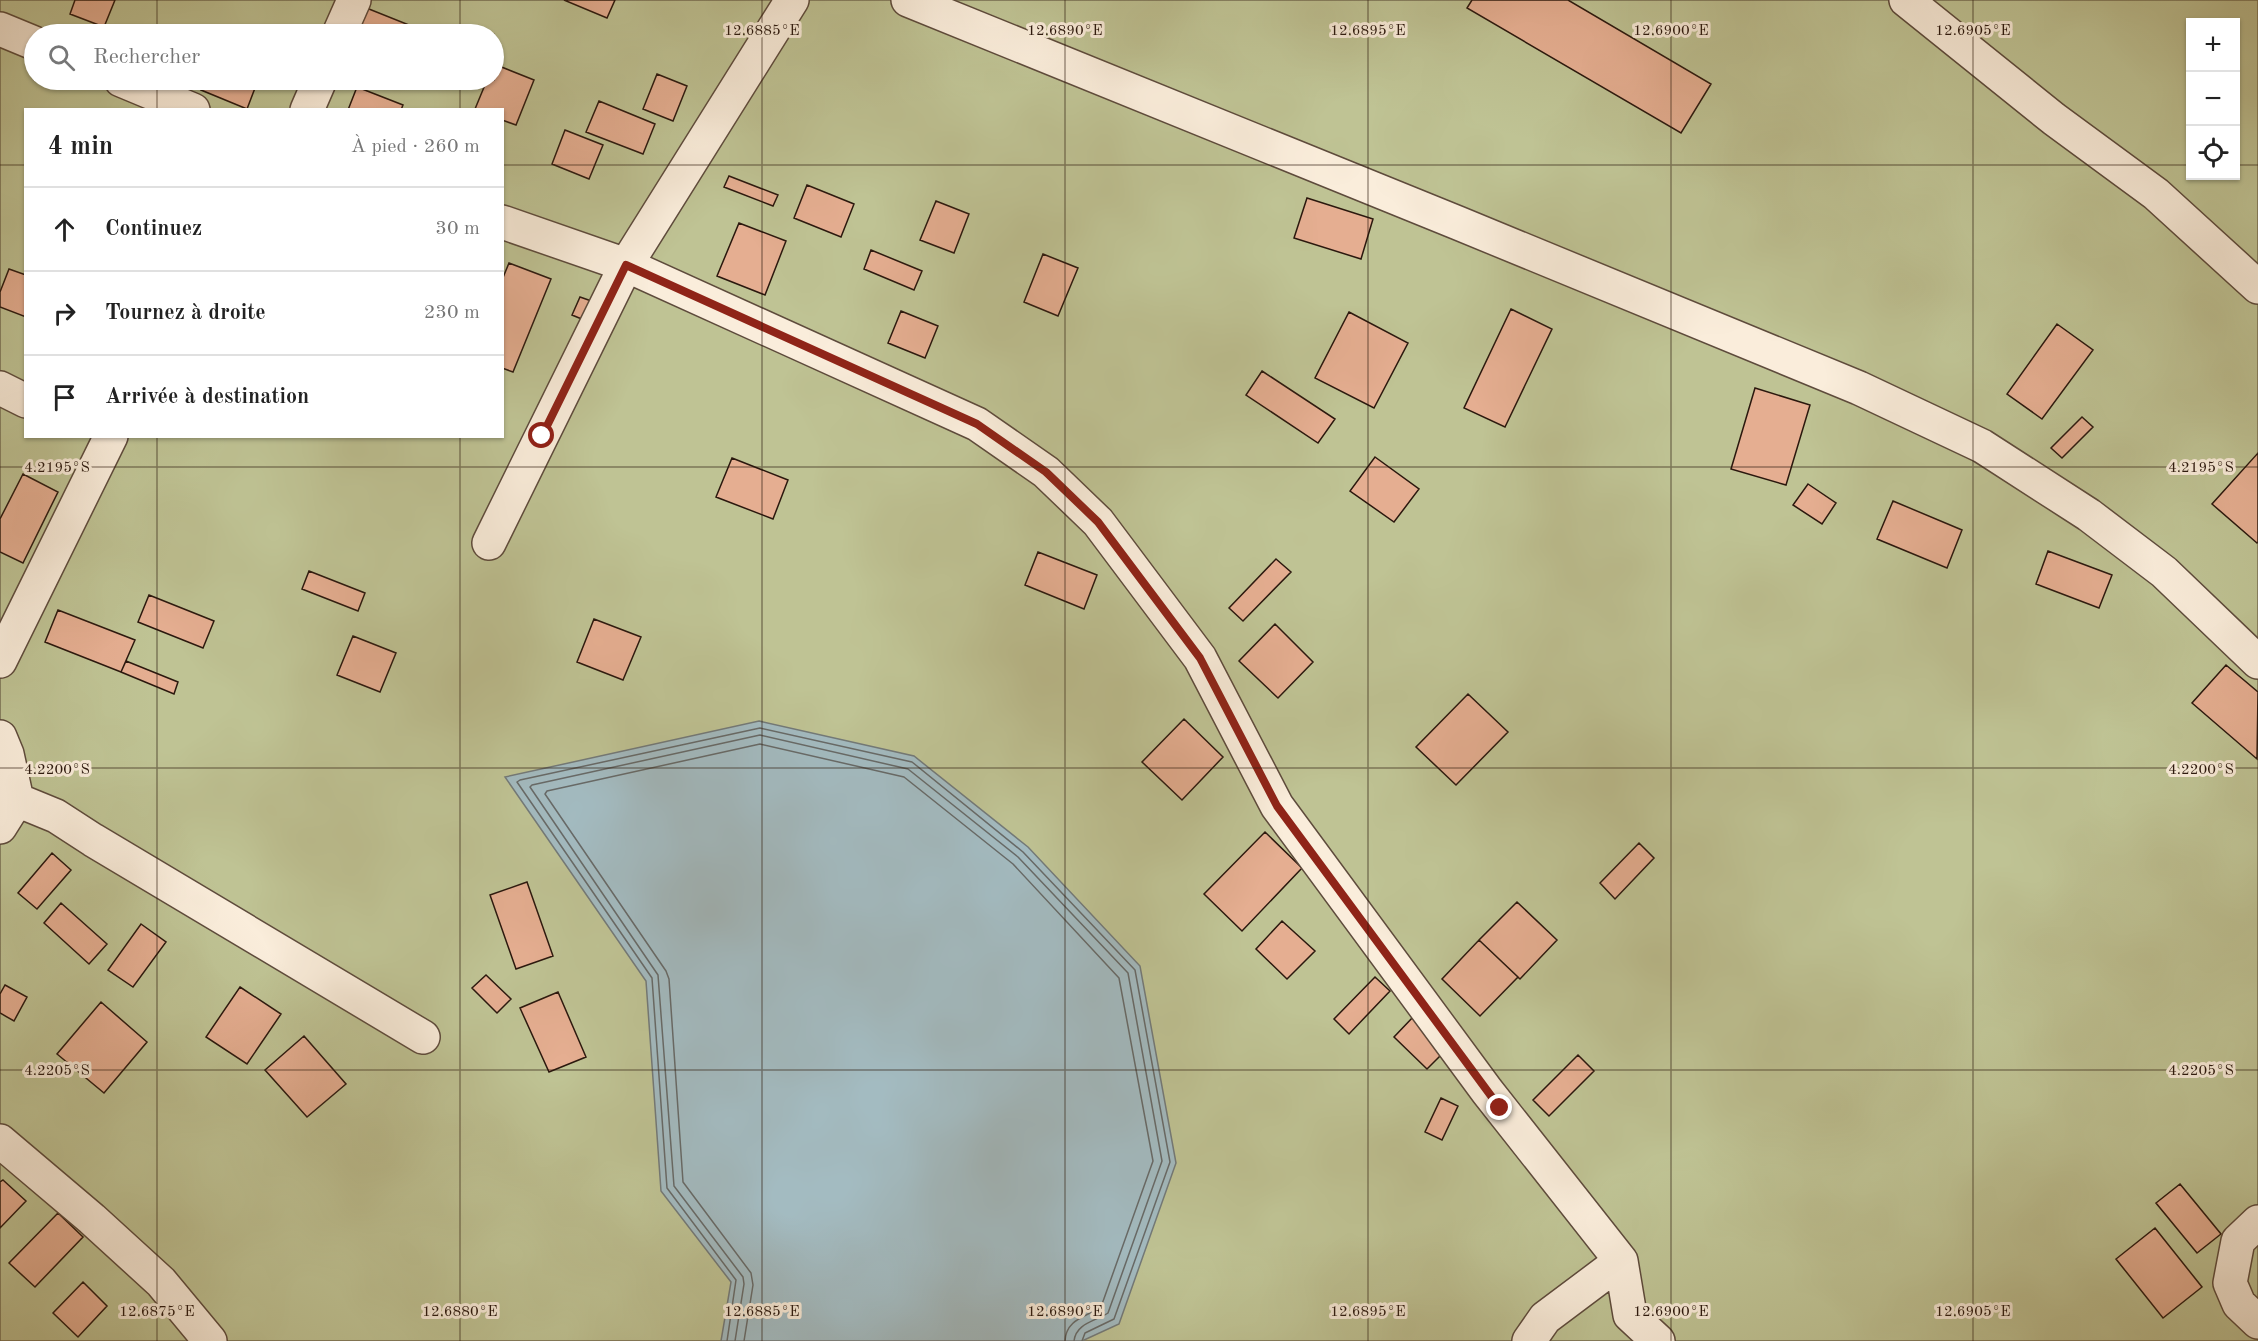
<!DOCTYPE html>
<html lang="fr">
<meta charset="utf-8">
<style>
:root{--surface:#fff;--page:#f2f2f2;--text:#222;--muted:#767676;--line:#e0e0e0}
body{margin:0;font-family:"Old Standard TT",serif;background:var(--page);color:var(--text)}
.controls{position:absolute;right:18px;top:18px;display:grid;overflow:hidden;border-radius:0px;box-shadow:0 2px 4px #0004}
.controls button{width:54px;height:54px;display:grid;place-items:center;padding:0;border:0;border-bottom:2px solid var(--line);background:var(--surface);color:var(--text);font:30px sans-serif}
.stop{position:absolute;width:18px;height:18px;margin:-14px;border:4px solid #8f2418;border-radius:50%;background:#fff}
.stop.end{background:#8f2418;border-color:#fff;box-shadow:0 2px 6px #0008}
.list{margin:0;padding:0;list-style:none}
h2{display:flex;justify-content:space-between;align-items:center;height:78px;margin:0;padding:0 24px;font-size:26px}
h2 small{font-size:20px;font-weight:400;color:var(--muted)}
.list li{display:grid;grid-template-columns:39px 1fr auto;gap:18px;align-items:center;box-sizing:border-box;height:84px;padding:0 24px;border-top:2px solid var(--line)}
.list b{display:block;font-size:22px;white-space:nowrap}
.list em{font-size:20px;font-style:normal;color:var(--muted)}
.icon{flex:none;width:33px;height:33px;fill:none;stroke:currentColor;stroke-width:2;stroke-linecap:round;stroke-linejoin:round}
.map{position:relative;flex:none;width:2258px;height:1341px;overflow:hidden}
.search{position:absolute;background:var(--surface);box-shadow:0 2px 4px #0004;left:24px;top:24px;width:480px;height:66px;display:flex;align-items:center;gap:15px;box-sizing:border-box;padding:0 21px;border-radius:33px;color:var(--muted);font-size:22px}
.panel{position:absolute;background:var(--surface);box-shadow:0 2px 4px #0004;left:24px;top:108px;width:480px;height:330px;border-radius:0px}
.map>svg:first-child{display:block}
.green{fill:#bfc394;stroke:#756e51;stroke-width:1.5;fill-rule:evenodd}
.water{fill:#a3bbc1;stroke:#737a79;stroke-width:1.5}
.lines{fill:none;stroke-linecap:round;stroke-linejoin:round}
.shore{stroke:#676a68;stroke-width:1.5}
.building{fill:#e5ae91;stroke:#2b180e;stroke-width:1.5}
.minor-casing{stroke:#5e4b3c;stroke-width:36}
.minor{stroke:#faeddb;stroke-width:33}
.route{stroke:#8f2418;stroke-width:8}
.ticks{fill:none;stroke:#2b180e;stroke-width:1.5;stroke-opacity:0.45}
.ticks-label{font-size:15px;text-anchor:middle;fill:#2b180e;stroke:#faeddb;stroke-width:6;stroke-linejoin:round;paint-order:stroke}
</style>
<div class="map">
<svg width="2258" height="1341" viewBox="0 0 2258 1341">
<rect width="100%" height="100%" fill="#f8e3c8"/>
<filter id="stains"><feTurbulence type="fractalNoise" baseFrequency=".00333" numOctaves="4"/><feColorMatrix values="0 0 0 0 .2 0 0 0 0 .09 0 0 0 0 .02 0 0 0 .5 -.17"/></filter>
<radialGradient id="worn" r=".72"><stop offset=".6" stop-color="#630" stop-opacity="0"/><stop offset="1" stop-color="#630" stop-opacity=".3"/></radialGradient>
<path class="green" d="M 0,0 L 2258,0 L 2258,1341 L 0,1341 ZM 2190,22 L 2236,22 L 2236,176 L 2190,176 ZM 34,34 L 494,34 L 494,80 L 34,80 ZM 26,110 L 502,110 L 502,436 L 26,436 Z"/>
<path class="water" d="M 759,721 L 914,756 L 1028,847 L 1140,966 L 1176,1163 L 1119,1324 L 1082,1341 L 721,1341 L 731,1282 L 661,1191 L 646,981 L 505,777 Z"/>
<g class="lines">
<path class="shore" d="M 727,1341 L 736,1280 L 667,1188 L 652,978 L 517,782 L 520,780 L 760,728 L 912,762 L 1023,852 L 1135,970 L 1170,1162 L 1114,1319 L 1085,1333 L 1082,1341
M 735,1341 L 744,1284 L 743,1277 L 674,1186 L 658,975 L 530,787 L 532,785 L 760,735 L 908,769 L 1018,857 L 1128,973 L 1162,1161 L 1108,1313 C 1096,1321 1076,1323 1074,1341
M 744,1341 L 753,1285 L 751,1273 L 683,1182 L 669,979 L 666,971 L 545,794 L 547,791 L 760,744 L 904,777 L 1013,864 L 1119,978 L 1153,1161 L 1101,1307 C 1086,1317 1066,1319 1065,1341"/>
</g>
<path class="building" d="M 75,0 L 115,0 L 104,27 L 70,14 Z
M 564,0 L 615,0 L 607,18 Z
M 1472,0 L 1568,0 L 1711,84 L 1681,133 L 1467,8 Z
M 354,3 L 429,33 L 428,34 L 341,34 Z
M 494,64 L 534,80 L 516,125 L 502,120 L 502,110 L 475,109 L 487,80 L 494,80 Z
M 657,74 L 687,86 L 673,121 L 643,109 Z
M 206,80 L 258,80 L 247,109 L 201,90 Z
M 357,87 L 403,105 L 401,110 L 348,110 Z
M 599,101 L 655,124 L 643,154 L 586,132 Z
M 565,130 L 603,145 L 589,179 L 552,164 Z
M 729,176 L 778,195 L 773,206 L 724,187 Z
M 807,185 L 854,204 L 841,237 L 794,218 Z
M 1307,198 L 1373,219 L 1361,259 L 1294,238 Z
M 936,201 L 969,214 L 954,253 L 920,240 Z
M 739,223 L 786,241 L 765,295 L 717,276 Z
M 871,250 L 922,271 L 914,290 L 864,269 Z
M 1043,254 L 1078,268 L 1058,316 L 1024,302 Z
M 509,263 L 551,279 L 513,372 L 502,368 L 502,280 Z
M 9,269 L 26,275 L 26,317 L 0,307 L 0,292 Z
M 580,297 L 597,303 L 589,322 L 572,315 Z
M 1511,309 L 1552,329 L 1505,427 L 1464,408 Z
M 901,311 L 938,326 L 925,358 L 888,343 Z
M 1349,312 L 1408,343 L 1374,408 L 1315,378 Z
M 2057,324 L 2093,350 L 2042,419 L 2007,394 Z
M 1262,371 L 1335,419 L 1318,443 L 1246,395 Z
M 1755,388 L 1810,405 L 1786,485 L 1731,469 Z
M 2082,417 L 2093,427 L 2062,458 L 2051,448 Z
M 2258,453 L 2258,542 L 2257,543 L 2212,504 Z
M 1375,457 L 1419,489 L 1394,522 L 1350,491 Z
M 732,458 L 788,480 L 773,519 L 716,497 Z
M 23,474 L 58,492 L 23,563 L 0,552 L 0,519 Z
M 1808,484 L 1836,503 L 1822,524 L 1793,505 Z
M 1893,501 L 1962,530 L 1947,568 L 1877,539 Z
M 2048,551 L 2112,575 L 2099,608 L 2036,584 Z
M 1038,552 L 1097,575 L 1084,609 L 1025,585 Z
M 1276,559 L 1291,572 L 1243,621 L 1229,608 Z
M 309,571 L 365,593 L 358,611 L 302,589 Z
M 149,595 L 214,621 L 203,648 L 138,622 Z
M 58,610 L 135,640 L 121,672 L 45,642 Z
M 594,619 L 641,637 L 623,680 L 577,662 Z
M 1275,624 L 1313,662 L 1278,698 L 1239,661 Z
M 353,636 L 396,653 L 380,692 L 337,675 Z
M 126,661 L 178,682 L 174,694 L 121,672 Z
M 2226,665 L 2258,692 L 2257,759 L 2192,703 Z
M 1468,694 L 1508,732 L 1456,785 L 1416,747 Z
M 1184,719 L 1223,757 L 1182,800 L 1142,762 Z
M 1265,832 L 1302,868 L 1242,931 L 1204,894 Z
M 1639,843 L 1654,858 L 1615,899 L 1600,883 Z
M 52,853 L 71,870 L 37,909 L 18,893 Z
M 527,882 L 553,956 L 516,969 L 490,895 Z
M 1517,902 L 1557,940 L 1520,979 L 1479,940 Z
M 61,903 L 107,944 L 89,964 L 44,923 Z
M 1282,921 L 1315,951 L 1287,979 L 1256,949 Z
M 141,924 L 166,942 L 133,987 L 108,970 Z
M 1479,940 L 1518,977 L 1480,1016 L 1442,979 Z
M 486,975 L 511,999 L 497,1013 L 472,988 Z
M 1375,977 L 1390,991 L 1349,1034 L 1334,1019 Z
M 5,985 L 27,997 L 14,1021 L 0,1013 L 0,994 Z
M 240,987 L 281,1014 L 247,1064 L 206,1037 Z
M 558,992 L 586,1057 L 549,1072 L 520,1008 Z
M 101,1002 L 147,1042 L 104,1093 L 57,1054 Z
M 1414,1016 L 1448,1048 L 1427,1069 L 1394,1037 Z
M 304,1036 L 346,1084 L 307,1117 L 265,1070 Z
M 1578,1055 L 1594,1071 L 1549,1116 L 1533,1100 Z
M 1441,1098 L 1458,1106 L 1442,1140 L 1425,1132 Z
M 3,1180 L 26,1201 L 0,1228 L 0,1182 Z
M 2180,1184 L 2221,1234 L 2197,1253 L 2156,1203 Z
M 58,1213 L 83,1237 L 35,1287 L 9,1263 Z
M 2155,1228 L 2202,1287 L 2163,1318 L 2116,1259 Z
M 83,1282 L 107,1306 L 78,1337 L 53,1313 Z"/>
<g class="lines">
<defs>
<path id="minor" d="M 908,0 L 1458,223 L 1859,388 L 1982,446 L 2089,515 L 2164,572 L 2258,662
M 1906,0 L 2054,119 L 2156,194 L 2258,287
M 0,29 L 34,43
M 339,34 L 354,0
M 121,80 L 193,110
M 307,110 L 320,80
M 502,222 L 626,265 L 977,424 L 1046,472 L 1098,522 L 1200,658 L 1277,806 L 1487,1091 L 1621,1261 L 1630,1315 L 1658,1341
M 0,388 L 26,401
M 489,543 L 626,265 L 792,0
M 0,661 L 111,436
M 0,737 L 7,754 L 17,800 L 0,827
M 17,800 L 56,816 L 93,840 L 423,1037
M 0,1141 L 92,1219 L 161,1282 L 210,1341
M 2258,1222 L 2238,1241 L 2230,1283 L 2239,1304 L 2258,1322
M 1529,1341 L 1545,1318 L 1621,1261"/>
</defs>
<use href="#minor" class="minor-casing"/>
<use href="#minor" class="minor"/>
</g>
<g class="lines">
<path class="route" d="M 542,436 L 626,265 L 977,424 L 1046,472 L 1098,522 L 1200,658 L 1277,806 L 1500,1108"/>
</g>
<path class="ticks" d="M 157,0 L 157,34M 460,0 L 460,34M 762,0 L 762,1341M 1065,0 L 1065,1341M 1368,0 L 1368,1341M 1671,0 L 1671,1341M 1973,0 L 1973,1341M 157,80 L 157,110M 460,80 L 460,110M 0,165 L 26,165M 502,165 L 2190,165M 2236,165 L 2258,165M 157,436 L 157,1341M 460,436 L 460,1341M 0,467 L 2258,467M 0,768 L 2258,768M 0,1070 L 2258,1070"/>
<g class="ticks-label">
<text x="762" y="35">12.6885°E</text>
<text x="1065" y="35">12.6890°E</text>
<text x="1368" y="35">12.6895°E</text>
<text x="1671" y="35">12.6900°E</text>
<text x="1973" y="35">12.6905°E</text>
<text x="57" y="472">4.2195°S</text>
<text x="2201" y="472">4.2195°S</text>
<text x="57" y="774">4.2200°S</text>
<text x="2201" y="774">4.2200°S</text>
<text x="57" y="1075">4.2205°S</text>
<text x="2201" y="1075">4.2205°S</text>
<text x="157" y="1316">12.6875°E</text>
<text x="460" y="1316">12.6880°E</text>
<text x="762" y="1316">12.6885°E</text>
<text x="1065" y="1316">12.6890°E</text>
<text x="1368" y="1316">12.6895°E</text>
<text x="1671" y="1316">12.6900°E</text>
<text x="1973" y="1316">12.6905°E</text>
</g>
<rect width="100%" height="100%" filter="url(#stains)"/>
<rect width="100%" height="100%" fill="url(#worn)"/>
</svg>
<div class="controls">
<button>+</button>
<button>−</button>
<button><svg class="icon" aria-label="locate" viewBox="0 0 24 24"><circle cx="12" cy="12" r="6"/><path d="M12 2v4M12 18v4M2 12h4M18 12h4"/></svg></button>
</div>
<div class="stop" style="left:542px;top:436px"></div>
<div class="stop end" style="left:1500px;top:1108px"></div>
<div class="search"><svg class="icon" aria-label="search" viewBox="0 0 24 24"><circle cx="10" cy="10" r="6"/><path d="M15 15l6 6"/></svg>Rechercher</div>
<section class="panel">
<h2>4 min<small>À pied · 260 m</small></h2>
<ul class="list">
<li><svg class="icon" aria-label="ahead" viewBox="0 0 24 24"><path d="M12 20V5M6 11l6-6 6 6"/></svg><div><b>Continuez</b></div><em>30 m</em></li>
<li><svg class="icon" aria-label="right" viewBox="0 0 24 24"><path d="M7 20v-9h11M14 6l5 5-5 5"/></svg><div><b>Tournez à droite</b></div><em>230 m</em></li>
<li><svg class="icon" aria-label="arrive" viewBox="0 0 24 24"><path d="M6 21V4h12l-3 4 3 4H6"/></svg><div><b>Arrivée à destination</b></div></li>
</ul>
</section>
</div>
